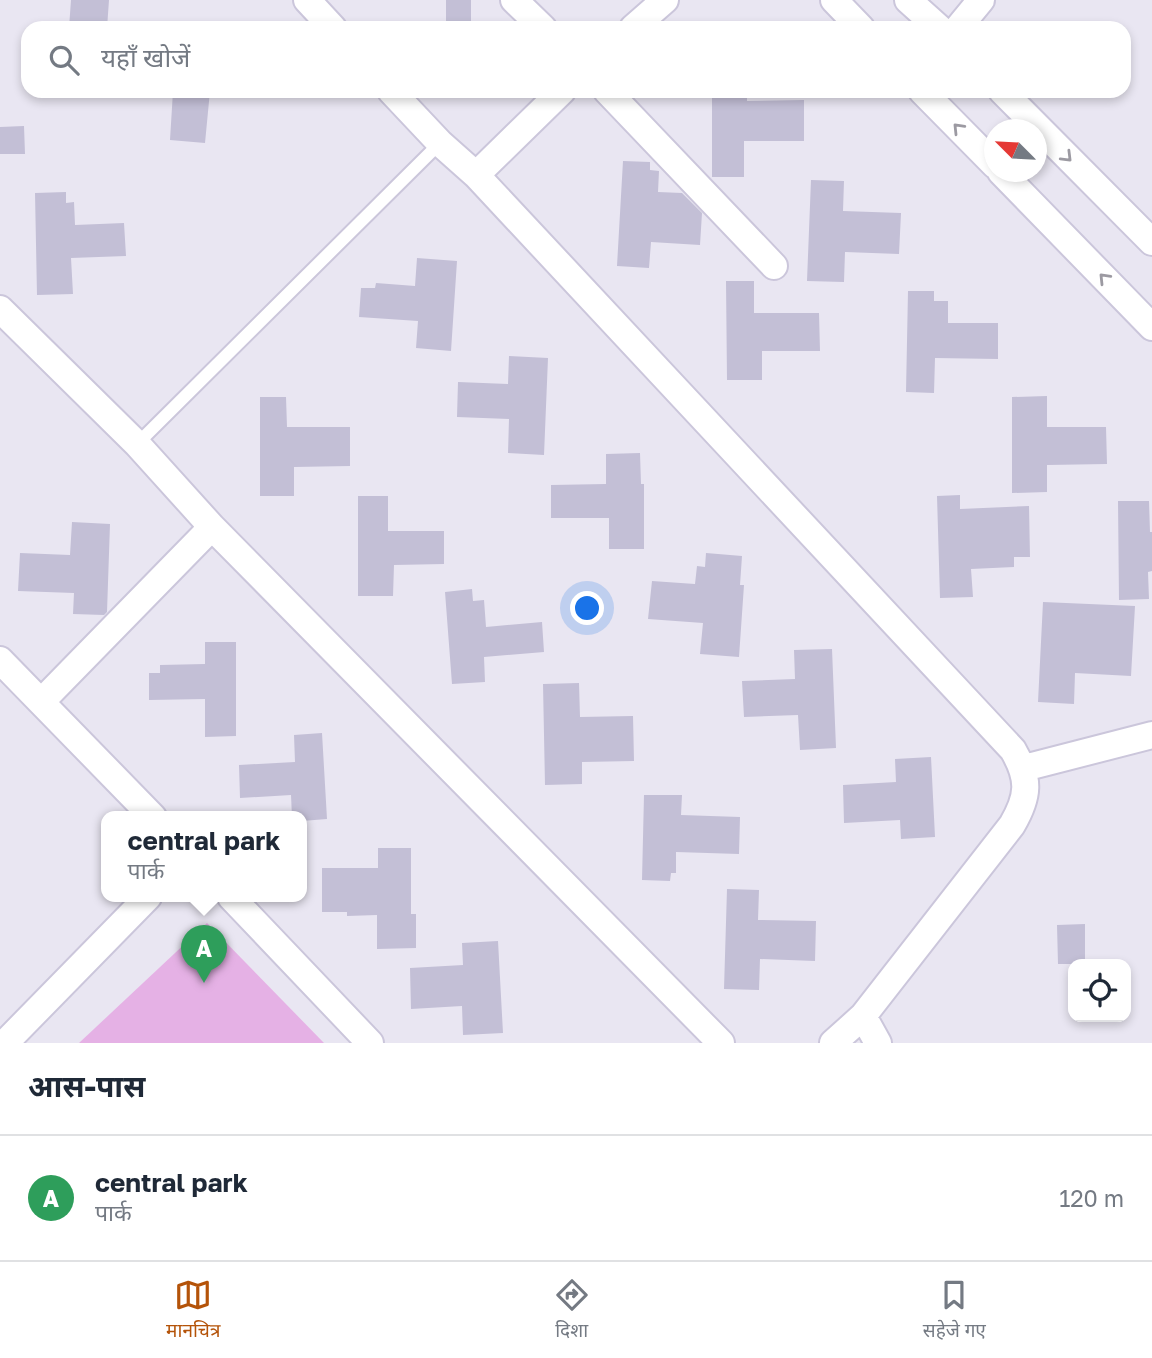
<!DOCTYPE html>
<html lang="hi">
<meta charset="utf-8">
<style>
:root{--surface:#fff;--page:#f2f2f3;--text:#1f2937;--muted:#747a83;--line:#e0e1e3;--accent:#b45309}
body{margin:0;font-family:"Golos Text","Noto Sans Devanagari",sans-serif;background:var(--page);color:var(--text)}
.controls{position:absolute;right:21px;bottom:21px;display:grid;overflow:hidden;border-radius:14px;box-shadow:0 4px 10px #0003}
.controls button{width:63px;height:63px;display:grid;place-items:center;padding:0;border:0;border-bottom:2px solid var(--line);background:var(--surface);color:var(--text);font:35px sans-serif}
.compass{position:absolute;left:984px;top:119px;width:63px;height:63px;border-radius:50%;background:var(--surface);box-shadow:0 4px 10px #0003;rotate:294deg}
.you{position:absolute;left:588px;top:609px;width:24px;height:24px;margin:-18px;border:5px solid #fff;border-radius:50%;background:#1a73e8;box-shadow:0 0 0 10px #1a73e833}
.badge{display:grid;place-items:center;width:46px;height:46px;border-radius:50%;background:var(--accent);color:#fff;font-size:23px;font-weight:700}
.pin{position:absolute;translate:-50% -58px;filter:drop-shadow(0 2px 4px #0008)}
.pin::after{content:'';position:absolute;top:37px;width:24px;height:21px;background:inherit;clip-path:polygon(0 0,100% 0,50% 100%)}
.popup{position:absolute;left:101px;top:811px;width:206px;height:91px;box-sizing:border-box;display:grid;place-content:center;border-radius:14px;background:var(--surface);filter:drop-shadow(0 2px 5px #0005);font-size:23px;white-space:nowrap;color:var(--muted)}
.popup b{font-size:26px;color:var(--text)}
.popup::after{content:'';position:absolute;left:50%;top:100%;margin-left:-14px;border:14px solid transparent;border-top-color:var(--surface)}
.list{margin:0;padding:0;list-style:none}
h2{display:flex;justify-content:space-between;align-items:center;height:91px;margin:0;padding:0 28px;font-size:30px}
h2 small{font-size:23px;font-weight:400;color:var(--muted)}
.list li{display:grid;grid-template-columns:46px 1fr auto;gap:21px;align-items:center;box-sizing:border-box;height:126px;padding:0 28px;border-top:2px solid var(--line)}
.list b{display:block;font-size:26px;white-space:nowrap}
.list p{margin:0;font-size:23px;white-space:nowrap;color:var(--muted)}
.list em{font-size:23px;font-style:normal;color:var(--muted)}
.icon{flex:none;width:38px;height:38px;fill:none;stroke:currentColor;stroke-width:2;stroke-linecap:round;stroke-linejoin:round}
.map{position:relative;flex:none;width:1152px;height:1043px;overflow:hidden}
.search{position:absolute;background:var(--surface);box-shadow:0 4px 10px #0003;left:21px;right:21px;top:21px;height:77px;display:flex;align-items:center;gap:18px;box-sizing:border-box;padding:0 24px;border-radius:21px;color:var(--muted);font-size:26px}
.sheet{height:217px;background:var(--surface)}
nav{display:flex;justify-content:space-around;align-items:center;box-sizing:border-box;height:98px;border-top:2px solid var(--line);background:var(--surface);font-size:19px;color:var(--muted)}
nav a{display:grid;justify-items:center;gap:4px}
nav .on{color:var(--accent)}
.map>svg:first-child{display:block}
.green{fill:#e5b1e5}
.building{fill:#c3bfd6}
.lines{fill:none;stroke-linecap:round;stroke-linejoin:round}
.lane-casing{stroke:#cbc6db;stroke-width:16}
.street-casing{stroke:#cbc6db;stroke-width:30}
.lane{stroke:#fff;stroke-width:12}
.street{stroke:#fff;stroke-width:26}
.oneway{stroke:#9c9aa2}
</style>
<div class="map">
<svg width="1152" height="1043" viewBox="0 0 1152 1043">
<rect width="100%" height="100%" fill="#e9e6f2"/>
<path class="green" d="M 207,923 L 324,1043 L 79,1043 Z"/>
<path class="building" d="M 71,0 L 109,0 L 107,28 L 69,28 Z
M 446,0 L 471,0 L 471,28 L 446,28 Z
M 173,91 L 210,91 L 205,143 L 170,140 Z
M 718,91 L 747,91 L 747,101 L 804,100 L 804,141 L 744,141 L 744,177 L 712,177 L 712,98 L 718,98 Z
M 24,126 L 25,154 L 0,154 L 0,127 Z
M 623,161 L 650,162 L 650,170 L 659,171 L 658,192 L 682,193 L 702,213 L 700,245 L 651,242 L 649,268 L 617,266 Z
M 811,180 L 844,181 L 843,211 L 901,213 L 899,254 L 845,252 L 844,282 L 807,281 Z
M 66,192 L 66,203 L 74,202 L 75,225 L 124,223 L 126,256 L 71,258 L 73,294 L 37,295 L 35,193 Z
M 417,258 L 457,261 L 451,351 L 416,348 L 418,321 L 359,317 L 361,288 L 375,288 L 376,283 L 415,286 Z
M 726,281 L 754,281 L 754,313 L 819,313 L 820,351 L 762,351 L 762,380 L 727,380 Z
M 908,291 L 934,291 L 934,301 L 948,301 L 948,323 L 998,323 L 998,359 L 935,358 L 934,393 L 906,392 Z
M 509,356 L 548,358 L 544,455 L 508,453 L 509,419 L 457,417 L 458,382 L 508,384 Z
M 1047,396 L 1047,427 L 1106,427 L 1107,464 L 1047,465 L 1047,492 L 1012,493 L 1012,397 Z
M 260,397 L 286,397 L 287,427 L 350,427 L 350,466 L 294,467 L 294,496 L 260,496 Z
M 640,453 L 641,484 L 644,484 L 644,549 L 609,549 L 609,518 L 551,518 L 551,485 L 606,484 L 606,454 Z
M 960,495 L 960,509 L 1029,506 L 1030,557 L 1014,557 L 1014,567 L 971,569 L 973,597 L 940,598 L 937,496 Z
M 358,496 L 388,496 L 388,531 L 444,531 L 444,564 L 394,565 L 393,596 L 358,596 Z
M 1118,501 L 1149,501 L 1150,532 L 1152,532 L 1152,571 L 1148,572 L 1149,599 L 1119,600 Z
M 72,522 L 110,524 L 107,612 L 104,615 L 73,614 L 74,593 L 18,591 L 20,553 L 70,555 Z
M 706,553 L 742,556 L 740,585 L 744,585 L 739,657 L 700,654 L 703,623 L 648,619 L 652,581 L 695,584 L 697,566 L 705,567 Z
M 472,589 L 473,601 L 484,600 L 486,627 L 542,622 L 544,652 L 484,657 L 485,682 L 452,684 L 445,592 Z
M 1043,602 L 1135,606 L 1131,676 L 1075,673 L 1074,704 L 1038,702 Z
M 205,642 L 236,642 L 236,736 L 205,737 L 205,699 L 149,700 L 149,673 L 160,673 L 160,665 L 205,664 Z
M 832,649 L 836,748 L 800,750 L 798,715 L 744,717 L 742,681 L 795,679 L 794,650 Z
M 579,683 L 580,717 L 633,716 L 634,761 L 582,762 L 582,784 L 545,785 L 543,684 Z
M 322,733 L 327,819 L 302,821 L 302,817 L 292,817 L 291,795 L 240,798 L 239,765 L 295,762 L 294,735 Z
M 931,757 L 935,837 L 901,839 L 900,820 L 844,823 L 843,785 L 896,782 L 895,759 Z
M 644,795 L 682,795 L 681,815 L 740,817 L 739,854 L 676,852 L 676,873 L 671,873 L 670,881 L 642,880 Z
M 378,848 L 411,848 L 411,914 L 416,914 L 416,948 L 377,949 L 377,915 L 347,916 L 347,912 L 322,912 L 322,868 L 378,868 Z
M 727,889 L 759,890 L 758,920 L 816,921 L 815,961 L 760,959 L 759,990 L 724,989 Z
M 1085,924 L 1085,964 L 1058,964 L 1057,925 Z
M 498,941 L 503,1033 L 463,1035 L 462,1006 L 411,1009 L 410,968 L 463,965 L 462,943 Z"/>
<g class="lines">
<defs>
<path id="lane" d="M 137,444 L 440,143"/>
<path id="street" d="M 307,0 L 333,28
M 514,0 L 543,28
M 834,0 L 861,28
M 908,0 L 939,28
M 633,28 L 665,0
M 958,28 L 981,0
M 391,91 L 440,143 L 476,175 L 1013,750 C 1030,779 1029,796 1012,825 L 863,1016 L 833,1043
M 607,91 L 774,266
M 922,91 L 995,165
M 1002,91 L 1152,242
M 1001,172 L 1152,327
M 476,175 L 562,91
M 0,309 L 137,444 L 212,527 L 721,1043
M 0,660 L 153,817
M 41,702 L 212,527
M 1024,768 L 1152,735
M 231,897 L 370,1043
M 863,1016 L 878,1043
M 5,1043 L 148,897"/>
</defs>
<use href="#lane" class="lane-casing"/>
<use href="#street" class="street-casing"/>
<use href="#lane" class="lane"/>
<use href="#street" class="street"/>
</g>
<defs><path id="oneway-chevron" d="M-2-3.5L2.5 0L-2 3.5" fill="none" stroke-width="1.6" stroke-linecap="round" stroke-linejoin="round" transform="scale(1.75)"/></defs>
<g class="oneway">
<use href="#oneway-chevron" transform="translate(958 128) rotate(-134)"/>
<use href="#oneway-chevron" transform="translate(1067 157) rotate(45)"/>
<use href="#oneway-chevron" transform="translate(1104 278) rotate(-134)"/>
</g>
</svg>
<div class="controls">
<button><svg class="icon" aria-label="locate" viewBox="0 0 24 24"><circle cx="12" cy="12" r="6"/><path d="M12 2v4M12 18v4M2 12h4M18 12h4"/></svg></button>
</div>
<svg class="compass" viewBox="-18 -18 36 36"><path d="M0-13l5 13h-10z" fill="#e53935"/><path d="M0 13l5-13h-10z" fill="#747a83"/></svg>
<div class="you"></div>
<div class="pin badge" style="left:204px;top:983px;background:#2e9e5b">A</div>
<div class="popup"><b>central park</b>पार्क</div>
<div class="search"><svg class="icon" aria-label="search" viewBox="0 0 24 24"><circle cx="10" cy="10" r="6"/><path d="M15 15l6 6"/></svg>यहाँ खोजें</div>
</div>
<section class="sheet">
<h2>आस-पास<small></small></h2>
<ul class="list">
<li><span class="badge" style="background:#2e9e5b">A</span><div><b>central park</b><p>पार्क</p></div><em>120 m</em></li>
</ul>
</section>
<nav>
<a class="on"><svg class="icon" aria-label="map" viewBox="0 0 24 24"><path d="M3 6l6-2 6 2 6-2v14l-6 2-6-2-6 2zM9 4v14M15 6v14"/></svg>मानचित्र</a>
<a><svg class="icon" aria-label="directions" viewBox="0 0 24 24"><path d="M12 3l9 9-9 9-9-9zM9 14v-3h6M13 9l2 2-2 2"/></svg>दिशा</a>
<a><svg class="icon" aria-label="saved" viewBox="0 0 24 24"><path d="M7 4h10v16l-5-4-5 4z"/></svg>सहेजे गए</a>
</nav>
